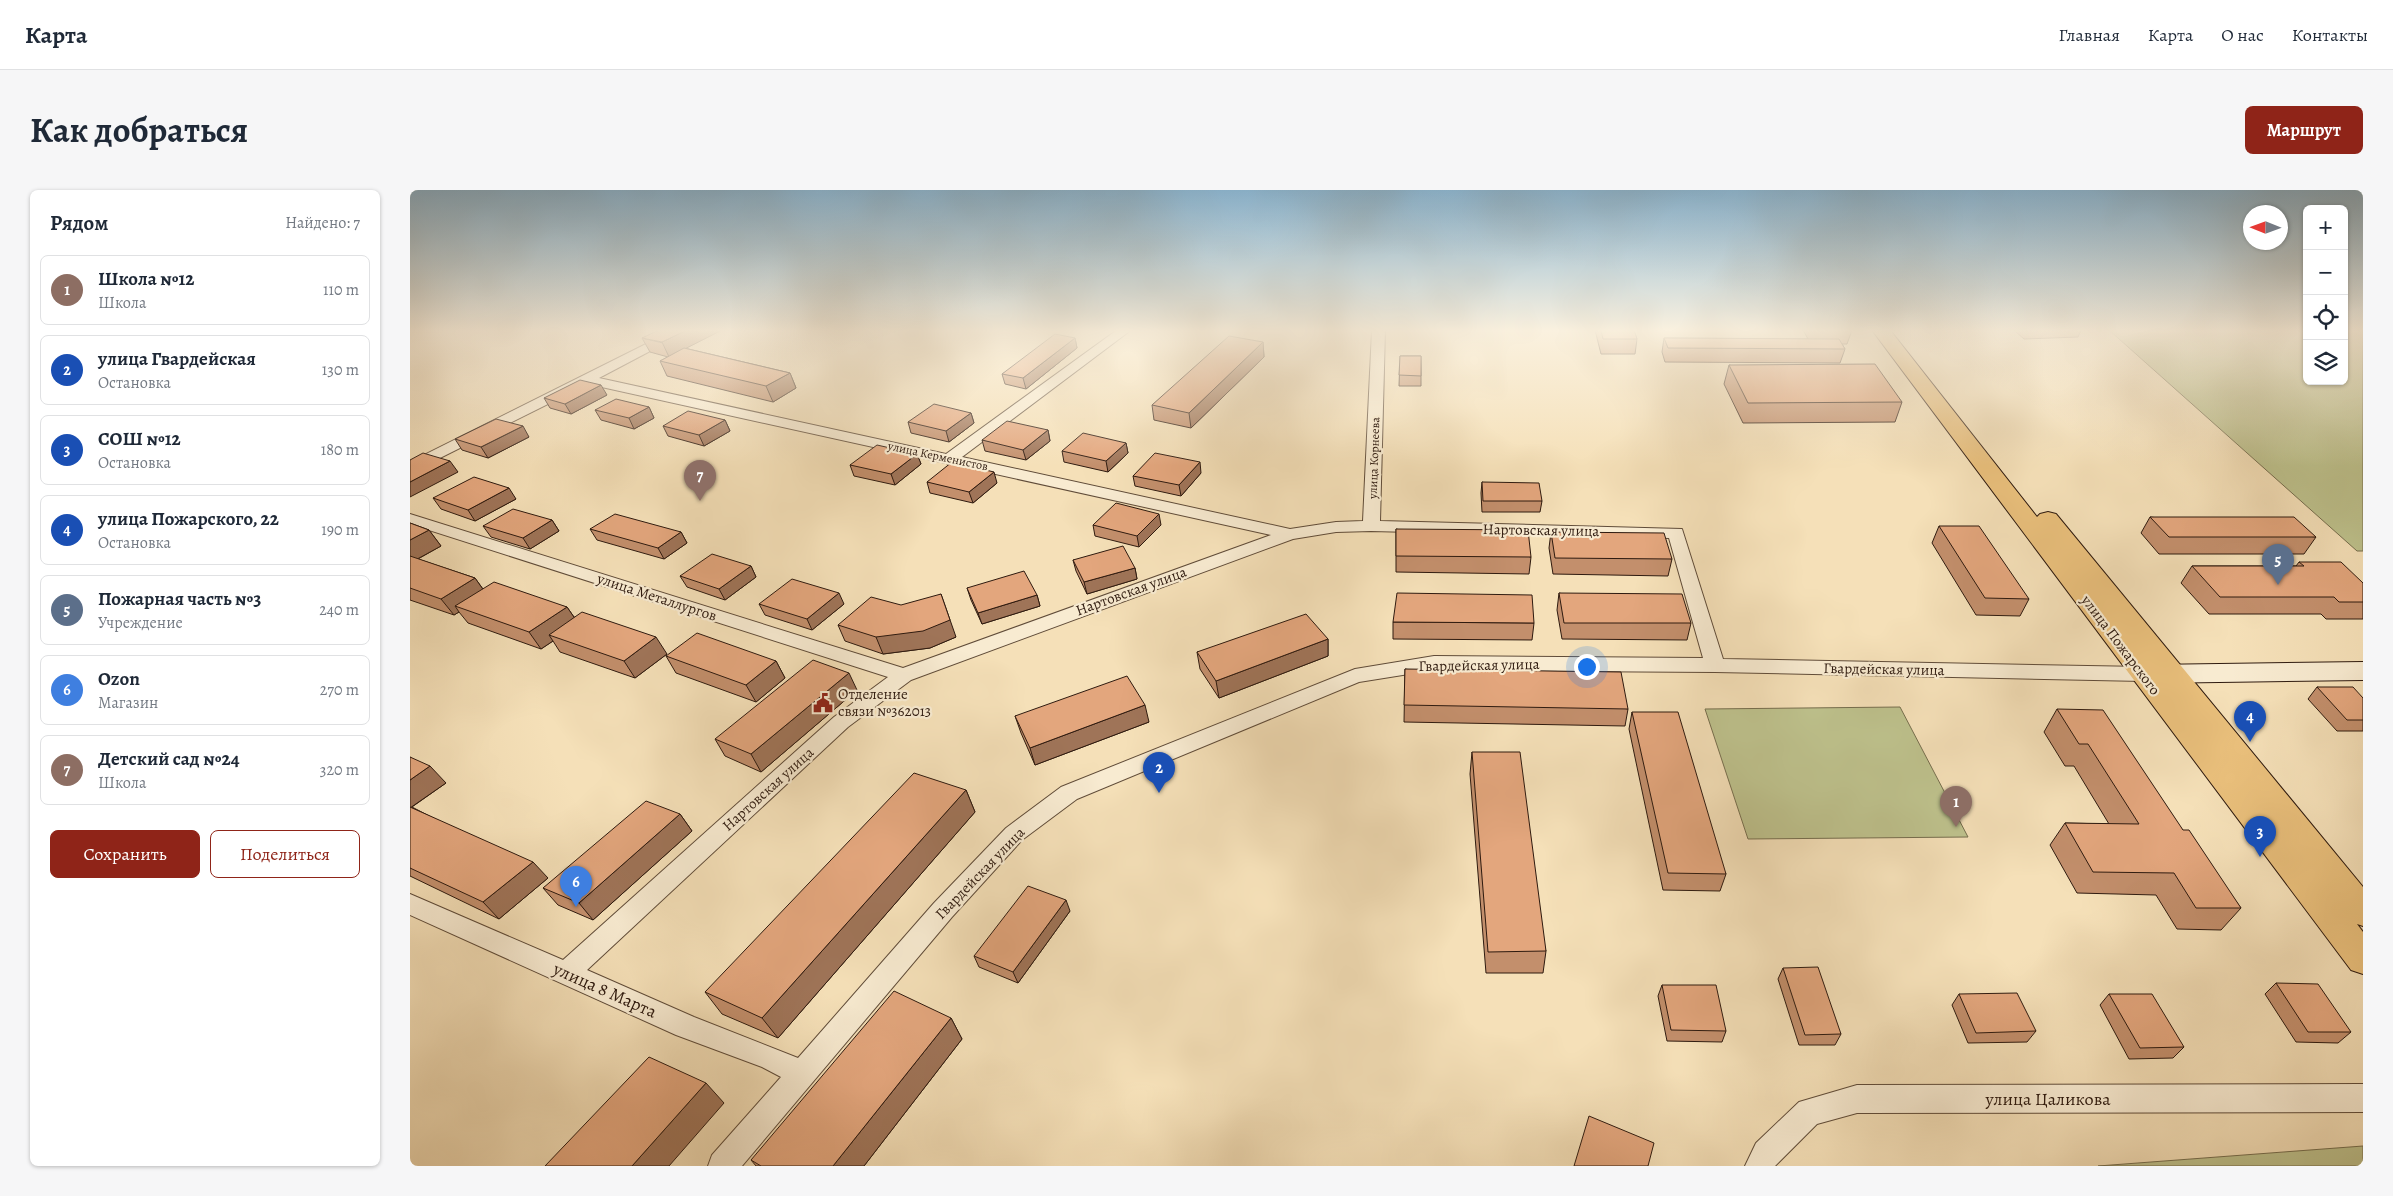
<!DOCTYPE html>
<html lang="ru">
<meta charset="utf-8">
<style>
:root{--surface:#fff;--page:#f6f6f7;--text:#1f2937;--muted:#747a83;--line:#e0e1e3;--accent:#8f2418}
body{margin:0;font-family:Alegreya,serif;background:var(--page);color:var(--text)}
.controls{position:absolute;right:15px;top:15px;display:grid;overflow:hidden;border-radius:8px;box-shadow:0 1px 4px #0004}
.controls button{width:45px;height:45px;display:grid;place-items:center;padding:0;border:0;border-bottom:1px solid var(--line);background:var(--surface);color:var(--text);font:25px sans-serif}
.compass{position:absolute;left:1833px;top:15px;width:45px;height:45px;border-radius:50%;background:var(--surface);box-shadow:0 1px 4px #0004;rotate:271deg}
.you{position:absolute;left:1176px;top:476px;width:18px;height:18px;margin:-12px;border:4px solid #fff;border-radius:50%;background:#1a73e8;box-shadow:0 0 0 8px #1a73e833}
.badge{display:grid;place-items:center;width:32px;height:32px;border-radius:50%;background:var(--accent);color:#fff;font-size:16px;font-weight:700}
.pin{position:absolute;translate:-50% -41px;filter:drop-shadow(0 1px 2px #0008)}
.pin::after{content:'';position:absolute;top:26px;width:18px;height:15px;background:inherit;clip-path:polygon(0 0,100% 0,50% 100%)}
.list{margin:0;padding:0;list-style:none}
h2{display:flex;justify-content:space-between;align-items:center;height:65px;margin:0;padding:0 20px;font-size:21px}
h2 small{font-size:16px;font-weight:400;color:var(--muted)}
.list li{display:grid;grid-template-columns:32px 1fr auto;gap:15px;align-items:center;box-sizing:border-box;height:70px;margin:0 10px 10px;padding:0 10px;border:1px solid var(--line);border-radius:8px}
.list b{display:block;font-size:19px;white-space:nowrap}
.list p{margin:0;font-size:16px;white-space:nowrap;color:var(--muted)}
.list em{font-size:16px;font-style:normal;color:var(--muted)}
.actions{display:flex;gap:10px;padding:15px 20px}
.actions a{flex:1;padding:11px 0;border:1px solid var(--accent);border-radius:8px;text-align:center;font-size:18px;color:var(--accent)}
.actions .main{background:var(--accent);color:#fff}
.icon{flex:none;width:28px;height:28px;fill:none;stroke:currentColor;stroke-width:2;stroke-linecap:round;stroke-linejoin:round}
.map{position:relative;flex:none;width:1953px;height:976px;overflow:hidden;border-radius:8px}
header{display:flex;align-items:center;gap:30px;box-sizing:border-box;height:70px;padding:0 25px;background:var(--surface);border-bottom:1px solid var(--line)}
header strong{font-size:24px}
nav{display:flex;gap:28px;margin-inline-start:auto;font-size:18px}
.intro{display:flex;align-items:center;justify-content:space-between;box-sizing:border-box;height:120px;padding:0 30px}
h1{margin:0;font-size:35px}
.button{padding:12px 22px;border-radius:8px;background:var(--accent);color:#fff;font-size:18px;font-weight:700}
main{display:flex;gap:30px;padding:0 30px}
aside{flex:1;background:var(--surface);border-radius:8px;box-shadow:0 1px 4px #0004}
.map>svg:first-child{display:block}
.green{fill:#bec28d;stroke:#766e4e}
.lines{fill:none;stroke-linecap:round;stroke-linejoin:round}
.street-casing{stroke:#604c39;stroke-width:2}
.secondary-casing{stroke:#2e1a0f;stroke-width:2}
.primary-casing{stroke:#2e1a0f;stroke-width:2}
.street{fill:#f8ebd1;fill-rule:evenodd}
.secondary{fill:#f8ebd1;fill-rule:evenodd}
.primary{fill:#eac07c;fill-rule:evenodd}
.wall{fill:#c38f6c;stroke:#2e1a0f}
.shaded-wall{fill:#9f7458;stroke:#2e1a0f}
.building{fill:#e3a67d;stroke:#2e1a0f}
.labels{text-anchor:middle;stroke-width:4.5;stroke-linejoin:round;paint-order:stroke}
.far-street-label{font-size:12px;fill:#2e1a0f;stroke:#f8ebd1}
.street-label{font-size:15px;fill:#2e1a0f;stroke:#f8ebd1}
.poi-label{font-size:15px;fill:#2e1a0f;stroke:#f8ebd1;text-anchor:start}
.near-street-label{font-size:18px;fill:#2e1a0f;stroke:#f8ebd1}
</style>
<header>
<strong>Карта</strong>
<nav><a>Главная</a><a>Карта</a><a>О нас</a><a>Контакты</a></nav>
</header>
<div class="intro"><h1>Как добраться</h1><a class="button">Маршрут</a></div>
<main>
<aside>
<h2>Рядом<small>Найдено: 7</small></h2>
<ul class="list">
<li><span class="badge" style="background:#8d6e63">1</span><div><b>Школа №12</b><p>Школа</p></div><em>110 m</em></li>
<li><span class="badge" style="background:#1a4fb4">2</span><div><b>улица Гвардейская</b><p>Остановка</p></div><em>130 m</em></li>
<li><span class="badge" style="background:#1a4fb4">3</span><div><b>СОШ №12</b><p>Остановка</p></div><em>180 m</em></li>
<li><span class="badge" style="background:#1a4fb4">4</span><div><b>улица Пожарского, 22</b><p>Остановка</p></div><em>190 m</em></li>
<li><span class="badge" style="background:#5c6f8a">5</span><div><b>Пожарная часть №3</b><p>Учреждение</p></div><em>240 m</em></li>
<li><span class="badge" style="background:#3f7fe0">6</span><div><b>Ozon</b><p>Магазин</p></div><em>270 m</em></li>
<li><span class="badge" style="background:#8d6e63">7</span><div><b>Детский сад №24</b><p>Школа</p></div><em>320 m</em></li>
</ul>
<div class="actions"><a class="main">Сохранить</a><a>Поделиться</a></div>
</aside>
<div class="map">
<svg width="1953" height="976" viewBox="0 0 1953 976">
<rect width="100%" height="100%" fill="#f5e0b8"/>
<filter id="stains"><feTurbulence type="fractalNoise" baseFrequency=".004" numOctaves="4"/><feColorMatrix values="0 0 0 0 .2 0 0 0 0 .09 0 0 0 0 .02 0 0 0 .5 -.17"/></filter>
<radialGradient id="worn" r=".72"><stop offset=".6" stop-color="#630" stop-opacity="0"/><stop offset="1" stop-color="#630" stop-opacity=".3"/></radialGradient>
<path class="green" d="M 1699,140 L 1897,140 L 1897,191 L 1934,191 L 1934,140 L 1953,140 L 1953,361 L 1947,361 Z
M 1490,517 L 1558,647 L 1338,649 L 1295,519 Z
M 1953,956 L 1953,976 L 1688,976 Z"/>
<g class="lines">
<defs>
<path id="street" d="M 264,140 L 280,140 L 189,188 L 536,264 L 707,140 L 721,140 L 552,267 L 880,339 L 926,332 L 953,331 L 962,140 L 975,140 L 970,331 L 1272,339 L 1313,469 L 1733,477 L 1740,479 L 1743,484 L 1740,489 L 1733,491 L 1305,482 L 1024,480 L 949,492 L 667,609 L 612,650 L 542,727 L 332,976 L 298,976 L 302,965 L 371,887 L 352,877 L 266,845 L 0,725 L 0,704 L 153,770 L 424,527 L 478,487 L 0,334 L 0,324 L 493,478 L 861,345 L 178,194 L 0,283 L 0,272 ZM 961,341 L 1259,348 L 1293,468 L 1024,466 L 945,479 L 651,597 L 596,638 L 524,713 L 388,868 L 284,827 L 177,780 L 438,537 L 501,490 L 883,349 L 926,342 Z
M 1953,894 L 1953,922 L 1447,923 L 1407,934 L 1365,976 L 1335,976 L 1346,953 L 1389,912 L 1447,895 Z"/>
<path id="secondary" d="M 1953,472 L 1953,490 L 1740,493 L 1730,491 L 1726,484 L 1730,477 L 1740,475 Z"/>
<path id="primary" d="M 1462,140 L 1480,140 L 1627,327 L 1630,324 L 1638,322 L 1646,324 L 1953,697 L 1953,736 L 1947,734 L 1953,742 L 1953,784 L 1941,780 Z"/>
</defs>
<use href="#street" class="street-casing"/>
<use href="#secondary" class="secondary-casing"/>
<use href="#primary" class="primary-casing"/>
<use href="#street" class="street"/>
<use href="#secondary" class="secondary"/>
<use href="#primary" class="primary"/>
</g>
<path class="wall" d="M 1185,140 L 1224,140 L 1227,149 L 1225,164 L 1191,164 Z
M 1393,140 L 1442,140 L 1437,154 L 1432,154 L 1435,159 L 1430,173 L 1255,172 L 1252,162 L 1254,148 L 1398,149 Z
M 1605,140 L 1671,140 L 1668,147 L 1614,149 L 1605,141 Z
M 232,148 L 380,183 L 386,198 L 363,212 L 257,186 L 250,171 L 258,167 L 240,162 Z
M 665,148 L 667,158 L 616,199 L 595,194 L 592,184 Z
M 853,152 L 854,167 L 781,238 L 744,230 L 742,215 Z
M 990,166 L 1011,166 L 1011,196 L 989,196 Z
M 1319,175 L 1492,212 L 1485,232 L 1333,233 L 1314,194 Z
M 197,205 L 161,224 L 140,218 L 134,208 Z
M 239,217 L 244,228 L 224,239 L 191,230 L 185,220 Z
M 561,223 L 564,233 L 539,252 L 501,243 L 498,232 Z
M 315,230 L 320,241 L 294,256 L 258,246 L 253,236 Z
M 638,240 L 640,251 L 616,270 L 575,261 L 572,250 Z
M 119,247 L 78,268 L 52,260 L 45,249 Z
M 716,253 L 718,263 L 698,282 L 654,272 L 652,261 Z
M 507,264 L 511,274 L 485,295 L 444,286 L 440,275 Z
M 791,283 L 771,306 L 725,296 L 723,286 Z
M 517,292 L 587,293 L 563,313 L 520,303 Z
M 1072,292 L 1132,311 L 1130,322 L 1072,322 L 1071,303 Z
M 23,308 L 106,309 L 65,331 L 31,319 Z
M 1740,327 L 1906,347 L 1894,364 L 1749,364 L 1731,343 Z
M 142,330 L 149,341 L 120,359 L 81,347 L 73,336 Z
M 0,333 L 19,340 L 31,356 L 8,369 L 65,388 L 73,399 L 157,417 L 164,427 L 257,464 L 225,488 L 150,462 L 143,451 L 131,459 L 58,433 L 49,422 L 44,425 L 0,410 Z
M 683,335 L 751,335 L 729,357 L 685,346 Z
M 1529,336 L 1619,409 L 1610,426 L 1566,425 L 1522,353 Z
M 180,339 L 271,342 L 277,353 L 254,369 L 187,350 Z
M 986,339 L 1121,367 L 1119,384 L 986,382 Z
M 1141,342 L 1262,369 L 1258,386 L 1143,384 L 1139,358 Z
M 663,370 L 725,378 L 727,389 L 677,404 L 666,381 Z
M 1889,372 L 1953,393 L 1953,429 L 1916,429 L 1911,424 L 1799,424 L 1771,393 L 1782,376 L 1886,376 Z
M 341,376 L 346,387 L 315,410 L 277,397 L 270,386 Z
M 557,398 L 627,405 L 630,416 L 572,434 L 561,410 Z
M 1149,403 L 1281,433 L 1277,450 L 1152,449 L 1147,420 Z
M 349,414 L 434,414 L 402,440 L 355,425 Z
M 983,432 L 1124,433 L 1122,450 L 983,449 Z
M 428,435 L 546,447 L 520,458 L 473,464 L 435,451 Z
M 918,449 L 918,466 L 809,508 L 790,479 L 787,462 Z
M 256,466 L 366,471 L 375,488 L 346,512 L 266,483 Z
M 995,479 L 1218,519 L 1215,536 L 994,532 Z
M 1907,497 L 1953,508 L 1953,541 L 1927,541 L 1898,509 Z
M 447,500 L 351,582 L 315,566 L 305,549 Z
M 1647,519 L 1773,640 L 1831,718 L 1811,740 L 1767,739 L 1746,705 L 1667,703 L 1640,655 L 1655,633 L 1699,634 L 1664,576 L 1655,576 L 1634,542 Z
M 1222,522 L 1316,684 L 1310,701 L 1253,700 L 1219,539 Z
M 605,526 L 739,532 L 625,575 L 611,543 Z
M 1062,562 L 1136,761 L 1133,783 L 1076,783 L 1060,584 Z
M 0,567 L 36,593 L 2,617 L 138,688 L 89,729 L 0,686 Z
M 556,600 L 565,622 L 368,848 L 312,824 L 295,802 Z
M 270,624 L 282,641 L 183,730 L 148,715 L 133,698 Z
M 660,721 L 608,793 L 569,777 L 564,766 Z
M 1373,778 L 1431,844 L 1425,855 L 1389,855 L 1368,789 Z
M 1866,793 L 1941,842 L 1928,853 L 1886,852 L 1855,804 Z
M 1252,795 L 1316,841 L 1312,852 L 1257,851 L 1248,806 Z
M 1549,804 L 1626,841 L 1617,852 L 1558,853 L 1542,815 Z
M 1699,804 L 1774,857 L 1763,868 L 1719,869 L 1690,815 Z
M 541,828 L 552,849 L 454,976 L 346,976 L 341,970 Z"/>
<path class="shaded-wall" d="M 277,140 L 312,140 L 259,167 L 252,152 Z
M 665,148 L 667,158 L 616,199 L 613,188 Z
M 853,152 L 854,167 L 781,238 L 779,223 Z
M 380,183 L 386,198 L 363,212 L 356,196 Z
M 191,195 L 197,205 L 161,224 L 155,214 Z
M 239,217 L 244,228 L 224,239 L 219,228 Z
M 561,223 L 564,233 L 539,252 L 536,241 Z
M 315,230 L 320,241 L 294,256 L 289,245 Z
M 113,236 L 119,247 L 78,268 L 71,257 Z
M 638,240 L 640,251 L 616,270 L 613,260 Z
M 716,253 L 718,263 L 698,282 L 696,271 Z
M 507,264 L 511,274 L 485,295 L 481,284 Z
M 40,271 L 48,282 L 0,307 L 0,292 Z
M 790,272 L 791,283 L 771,306 L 769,295 Z
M 584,282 L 587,293 L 563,313 L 559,302 Z
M 99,298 L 106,309 L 65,331 L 58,320 Z
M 749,324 L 751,335 L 729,357 L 727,346 Z
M 142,330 L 149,341 L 120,359 L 113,348 Z
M 19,340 L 31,356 L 0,373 L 0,350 Z
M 271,342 L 277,353 L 254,369 L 248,358 Z
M 341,376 L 346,387 L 315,410 L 309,399 Z
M 725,378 L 727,389 L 677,404 L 674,392 Z
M 65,388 L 77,405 L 45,416 L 49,422 L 44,425 L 31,409 Z
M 429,403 L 434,414 L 402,440 L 397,429 Z
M 531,404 L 546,447 L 520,458 L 473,464 L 466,447 Z
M 627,405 L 630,416 L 572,434 L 568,423 Z
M 157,417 L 168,433 L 139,445 L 143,451 L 131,459 L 119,442 Z
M 246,447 L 257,464 L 225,488 L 214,471 Z
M 918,449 L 918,466 L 809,508 L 806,491 Z
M 366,471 L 375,488 L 346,512 L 336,495 Z
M 439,483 L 447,500 L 351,582 L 341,564 Z
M 735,515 L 739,532 L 625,575 L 620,558 Z
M 20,576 L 36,593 L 0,618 L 0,590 Z
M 556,600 L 565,622 L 368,848 L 352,828 Z
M 270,624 L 282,641 L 183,730 L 169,713 Z
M 123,672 L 138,688 L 89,729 L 73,712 Z
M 656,710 L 660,721 L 608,793 L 603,782 Z
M 541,828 L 552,849 L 454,976 L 423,976 Z
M 296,893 L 314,913 L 259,976 L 222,976 Z"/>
<path class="building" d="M 249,140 L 277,140 L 252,152 L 232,148 Z
M 1191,140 L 1224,140 L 1227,149 L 1193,149 Z
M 645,144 L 665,148 L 613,188 L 592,184 Z
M 819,146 L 853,152 L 779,223 L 742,215 Z
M 1254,148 L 1429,149 L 1435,159 L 1258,158 Z
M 274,158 L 380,183 L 356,196 L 250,171 Z
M 990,166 L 1011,166 L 1011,186 L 989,185 Z
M 1465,174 L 1492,212 L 1338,213 L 1319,175 Z
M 170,190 L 191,195 L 155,214 L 134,208 Z
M 206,209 L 239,217 L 219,228 L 185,220 Z
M 524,214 L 561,223 L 536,241 L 498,232 Z
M 278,221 L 315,230 L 289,245 L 253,236 Z
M 86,229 L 113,236 L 71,257 L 45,249 Z
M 597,231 L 638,240 L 613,260 L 572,250 Z
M 673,243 L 716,253 L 696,271 L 652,261 Z
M 467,255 L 507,264 L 481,284 L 440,275 Z
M 13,263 L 40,271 L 0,292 L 0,270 Z
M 745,263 L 790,272 L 769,295 L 723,286 Z
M 542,272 L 584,282 L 559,302 L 517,292 Z
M 64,287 L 99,298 L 58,320 L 23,308 Z
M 1072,292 L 1129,293 L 1132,311 L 1073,311 Z
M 706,313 L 749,324 L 727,346 L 683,335 Z
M 103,319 L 142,330 L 113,348 L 73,336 Z
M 205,324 L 271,342 L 248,358 L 180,339 Z
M 1740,327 L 1884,327 L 1906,347 L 1759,347 Z
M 0,333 L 19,340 L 0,350 Z
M 1529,336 L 1569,336 L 1619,409 L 1575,408 Z
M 986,339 L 1118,340 L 1121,367 L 986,366 Z
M 1141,342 L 1254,343 L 1262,369 L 1145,368 Z
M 713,356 L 725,378 L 674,392 L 663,370 Z
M 302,364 L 341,376 L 309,399 L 270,386 Z
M 0,366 L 65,388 L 31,409 L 0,398 Z
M 1889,372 L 1931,372 L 1953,393 L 1953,412 L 1929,412 L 1924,407 L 1810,407 L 1782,376 L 1894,376 Z
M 614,381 L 627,405 L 568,423 L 557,398 Z
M 382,389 L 429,403 L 397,429 L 349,414 Z
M 84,392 L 157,417 L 119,442 L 45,416 Z
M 987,403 L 1122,405 L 1124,433 L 983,432 Z
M 1149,403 L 1272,404 L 1281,433 L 1154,433 Z
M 531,404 L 540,430 L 513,441 L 466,447 L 428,435 L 461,407 L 491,415 Z
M 172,422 L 246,447 L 214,471 L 139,445 Z
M 896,424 L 918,449 L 806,491 L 787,462 Z
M 287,443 L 366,471 L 336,495 L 256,466 Z
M 403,470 L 439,483 L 341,564 L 305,549 Z
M 995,479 L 1211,482 L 1218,519 L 994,515 Z
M 717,486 L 735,515 L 620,558 L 605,526 Z
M 1907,497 L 1943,497 L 1953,508 L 1953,530 L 1937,530 Z
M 1647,519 L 1693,520 L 1773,640 L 1779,640 L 1831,718 L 1786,718 L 1764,683 L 1683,682 L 1655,633 L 1729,634 L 1678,554 L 1669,554 Z
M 1222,522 L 1268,522 L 1316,684 L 1258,683 Z
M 1062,562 L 1110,562 L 1136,761 L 1078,762 Z
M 0,567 L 20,576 L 0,590 Z
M 504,583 L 556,600 L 352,828 L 295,802 Z
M 236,611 L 270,624 L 169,713 L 133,698 Z
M 0,617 L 123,672 L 73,712 L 0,678 Z
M 618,696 L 656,710 L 603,782 L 564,766 Z
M 1408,777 L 1431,844 L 1395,845 L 1373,778 Z
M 1866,793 L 1908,794 L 1941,842 L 1898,842 Z
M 1252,795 L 1306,795 L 1316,841 L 1261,840 Z
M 484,801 L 541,828 L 423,976 L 351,976 L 341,970 Z
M 1607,803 L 1626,841 L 1566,843 L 1549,804 Z
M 1699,804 L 1742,804 L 1774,857 L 1730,858 Z
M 239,867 L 296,893 L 222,976 L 135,976 Z
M 1179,926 L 1244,953 L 1238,976 L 1164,976 Z"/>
<linearGradient id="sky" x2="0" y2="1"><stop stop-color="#8bb7d4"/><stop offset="0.51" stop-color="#faf1df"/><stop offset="1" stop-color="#faf1df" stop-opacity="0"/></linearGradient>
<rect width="1953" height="276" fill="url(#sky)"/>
<defs>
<symbol id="civic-bare" viewBox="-9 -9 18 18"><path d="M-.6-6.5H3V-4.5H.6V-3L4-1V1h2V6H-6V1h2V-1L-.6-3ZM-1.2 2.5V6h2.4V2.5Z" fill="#8f2418" stroke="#f8ebd1" stroke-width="2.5" paint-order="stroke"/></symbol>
</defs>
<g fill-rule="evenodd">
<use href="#civic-bare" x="399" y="499" width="28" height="28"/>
</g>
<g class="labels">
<g class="far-street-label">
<text transform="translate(528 266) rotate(12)" y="4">улица Керменистов</text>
<text transform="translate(964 268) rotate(-88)" y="4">улица Корнеева</text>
</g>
<g class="street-label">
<text transform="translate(1131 340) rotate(1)" y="5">Нартовская улица</text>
<text transform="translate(721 401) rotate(-20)" y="5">Нартовская улица</text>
<text transform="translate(247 407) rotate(18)" y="5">улица Металлургов</text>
<text transform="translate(1711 455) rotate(53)" y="5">улица Пожарского</text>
<text transform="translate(1069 475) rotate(-1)" y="5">Гвардейская улица</text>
<text transform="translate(1474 479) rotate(1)" y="5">Гвардейская улица</text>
<text transform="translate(358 599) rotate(-42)" y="5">Нартовская улица</text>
<text transform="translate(570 683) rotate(-46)" y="5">Гвардейская улица</text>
</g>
<g class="poi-label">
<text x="428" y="509">Отделение<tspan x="428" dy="17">связи №362013</tspan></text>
</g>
<g class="near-street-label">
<text transform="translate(195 800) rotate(24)" y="6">улица 8 Марта</text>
<text x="1638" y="915">улица Цаликова</text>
</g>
</g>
<rect width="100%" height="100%" filter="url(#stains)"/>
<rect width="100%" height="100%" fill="url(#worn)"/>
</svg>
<div class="controls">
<button>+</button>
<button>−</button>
<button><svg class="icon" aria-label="locate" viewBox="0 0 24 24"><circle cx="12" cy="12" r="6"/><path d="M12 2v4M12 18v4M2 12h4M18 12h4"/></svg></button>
<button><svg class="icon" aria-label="layers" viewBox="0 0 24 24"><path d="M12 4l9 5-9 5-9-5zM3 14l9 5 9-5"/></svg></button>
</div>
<svg class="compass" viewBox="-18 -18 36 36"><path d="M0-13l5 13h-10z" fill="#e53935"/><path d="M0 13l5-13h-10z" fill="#747a83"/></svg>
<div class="you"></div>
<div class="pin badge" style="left:1546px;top:637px;background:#8d6e63">1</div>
<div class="pin badge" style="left:749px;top:603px;background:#1a4fb4">2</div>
<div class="pin badge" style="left:1850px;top:667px;background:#1a4fb4">3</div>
<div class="pin badge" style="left:1840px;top:552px;background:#1a4fb4">4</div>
<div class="pin badge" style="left:1868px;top:395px;background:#5c6f8a">5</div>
<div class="pin badge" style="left:166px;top:717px;background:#3f7fe0">6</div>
<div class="pin badge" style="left:290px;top:311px;background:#8d6e63">7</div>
</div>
</main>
